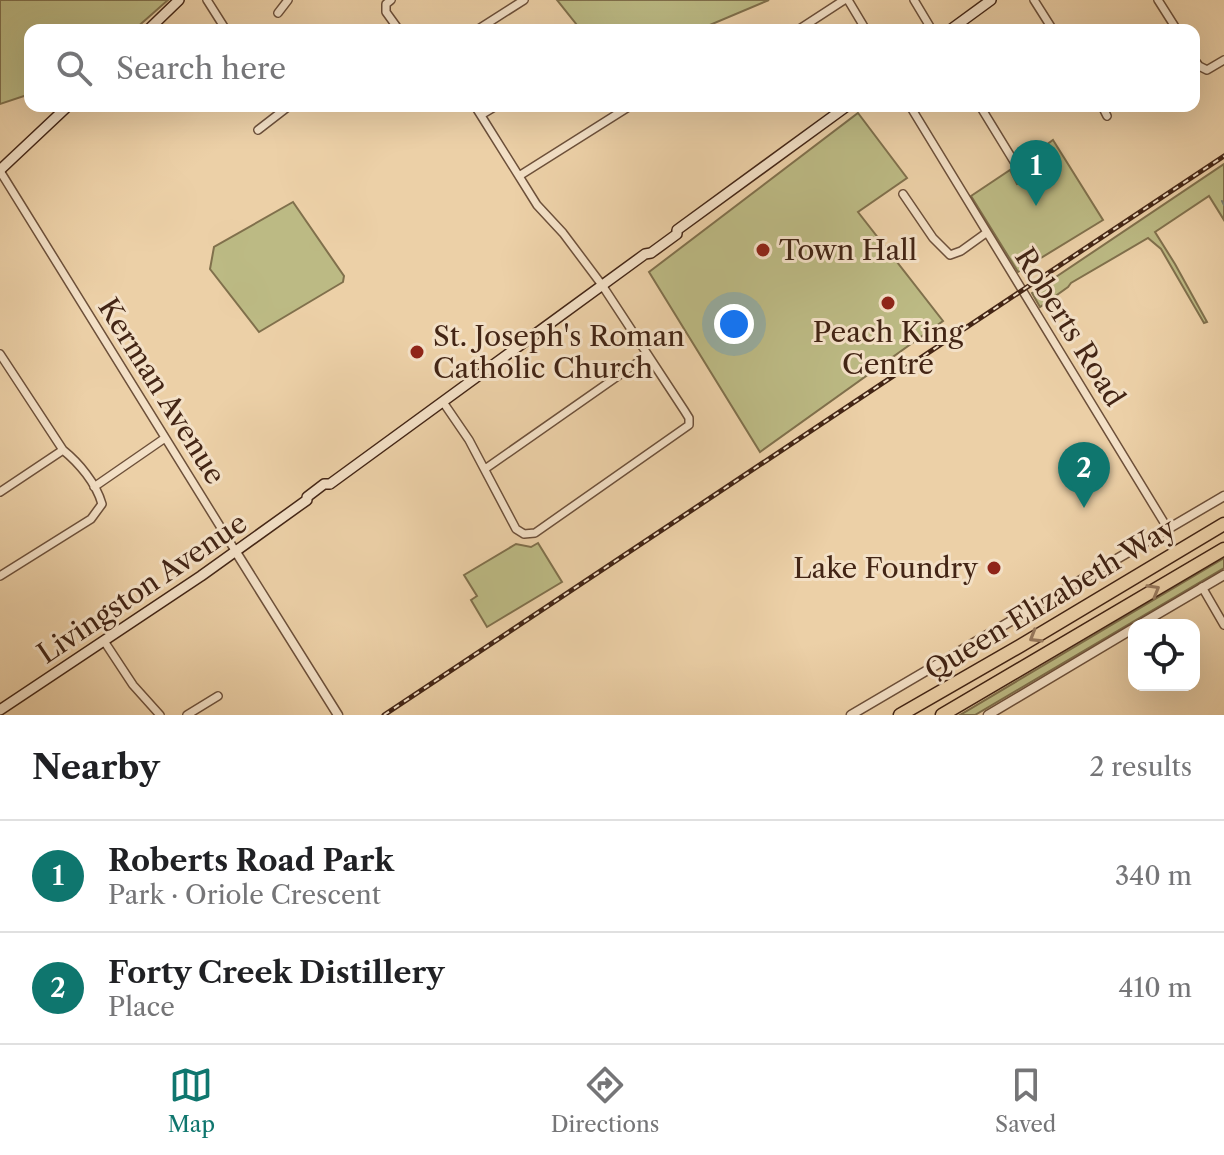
<!DOCTYPE html>
<meta charset="utf-8">
<style>
:root{--surface:#fff;--page:#f6f6f6;--text:#202124;--muted:#757577;--line:#e0e0e0;--accent:#0f766e}
body{margin:0;font-family:"Libre Caslon Text",serif;background:var(--page);color:var(--text)}
.controls{position:absolute;right:24px;bottom:24px;display:grid;overflow:hidden;border-radius:16px;box-shadow:0 8px 32px #0002}
.controls button{width:72px;height:72px;display:grid;place-items:center;padding:0;border:0;border-bottom:2px solid var(--line);background:var(--surface);color:var(--text);font:40px sans-serif}
.you{position:absolute;left:734px;top:324px;width:28px;height:28px;margin:-20px;border:6px solid #fff;border-radius:50%;background:#1a73e8;box-shadow:0 0 0 12px #1a73e833}
.badge{display:grid;place-items:center;width:52px;height:52px;border-radius:50%;background:var(--accent);color:#fff;font-size:26px;font-weight:700}
.pin{position:absolute;translate:-50% -66px;filter:drop-shadow(0 2px 4px #0008)}
.pin::after{content:'';position:absolute;top:42px;width:28px;height:24px;background:inherit;clip-path:polygon(0 0,100% 0,50% 100%)}
.list{margin:0;padding:0;list-style:none}
h2{display:flex;justify-content:space-between;align-items:center;height:104px;margin:0;padding:0 32px;font-size:34px}
h2 small{font-size:26px;font-weight:400;color:var(--muted)}
.list li{display:grid;grid-template-columns:52px 1fr auto;gap:24px;align-items:center;box-sizing:border-box;height:112px;padding:0 32px;border-top:2px solid var(--line)}
.list b{display:block;font-size:30px;white-space:nowrap}
.list p{margin:0;font-size:26px;white-space:nowrap;color:var(--muted)}
.list em{font-size:26px;font-style:normal;color:var(--muted)}
.icon{flex:none;width:44px;height:44px;fill:none;stroke:currentColor;stroke-width:2;stroke-linecap:round;stroke-linejoin:round}
.map{position:relative;flex:none;width:1224px;height:715px;overflow:hidden}
.search{position:absolute;background:var(--surface);box-shadow:0 8px 32px #0002;left:24px;right:24px;top:24px;height:88px;display:flex;align-items:center;gap:20px;box-sizing:border-box;padding:0 28px;border-radius:16px;color:var(--muted);font-size:30px}
.sheet{height:328px;background:var(--surface)}
nav{display:flex;justify-content:space-around;align-items:center;box-sizing:border-box;height:112px;border-top:2px solid var(--line);background:var(--surface);font-size:22px;color:var(--muted)}
nav a{display:grid;justify-items:center;gap:4px}
nav .on{color:var(--accent)}
.map>svg:first-child{display:block}
.green{fill:#bcba84;stroke:#80704c;stroke-width:2}
.lines{fill:none;stroke-linecap:round;stroke-linejoin:round}
.stream{stroke:#777c71;stroke-width:2}
.minor-casing{stroke:#6d503a;stroke-width:10}
.tertiary-casing{stroke:#6d503a;stroke-width:11}
.secondary-casing{stroke:#432515;stroke-width:12}
.motorway-casing{stroke:#432515;stroke-width:15}
.minor{stroke:#f3e0c6;stroke-width:7}
.tertiary{stroke:#f3e0c6;stroke-width:8}
.secondary{stroke:#f3e0c6;stroke-width:9}
.motorway{stroke:#ecd0a7;stroke-width:12}
.rail-casing{stroke:#432515;stroke-width:5}
.rail{stroke:#f3e0c6;stroke-width:2;stroke-dasharray:6;stroke-linecap:butt}
.oneway{stroke:#987a5e}
.poi-dot{fill:#8f2418;stroke:#f3e0c6;stroke-width:3}
.labels{text-anchor:middle;stroke-width:6;stroke-linejoin:round;paint-order:stroke}
.poi-label{font-size:28px;fill:#432515;stroke:#f3e0c6;text-anchor:start}
.street-label{font-size:28px;fill:#432515;stroke:#f3e0c6}
</style>
<div class="map">
<svg width="1224" height="715" viewBox="0 0 1224 715">
<rect width="100%" height="100%" fill="#ecd0a7"/>
<filter id="stains"><feTurbulence type="fractalNoise" baseFrequency=".0025" numOctaves="4"/><feColorMatrix values="0 0 0 0 .2 0 0 0 0 .09 0 0 0 0 .02 0 0 0 .5 -.17"/></filter>
<radialGradient id="worn" r=".72"><stop offset=".6" stop-color="#630" stop-opacity="0"/><stop offset="1" stop-color="#630" stop-opacity=".3"/></radialGradient>
<path class="green" d="M 0,0 L 168,0 L 134,30 L 30,30 L 30,94 L 0,104 Z
M 557,0 L 769,0 L 698,30 L 581,30 Z
M 858,113 L 907,178 L 858,212 L 943,321 L 760,452 L 649,272 Z
M 1053,140 L 1103,220 L 1018,272 L 971,196 L 1010,170 L 1017,184 L 1028,181 L 1031,173 L 1021,163 Z
M 1224,164 L 1224,220 L 1209,196 L 1155,232 L 1175,264 L 1207,322 L 1204,323 L 1161,249 L 1148,238 L 1071,283 L 1068,287 L 1040,307 L 1032,293 Z
M 293,202 L 344,276 L 343,282 L 259,332 L 210,269 L 214,247 Z
M 538,543 L 562,582 L 487,627 L 471,600 L 477,596 L 464,575 L 516,544 L 531,547 Z
M 1224,558 L 1224,568 L 975,715 L 960,715 Z"/>
<g class="lines">
<path class="stream" d="M 1222,201 L 1224,205"/>
<defs>
<path id="minor" d="M 207,0 L 226,30
M 391,0 L 386,4 L 386,12 L 399,30
M 848,0 L 866,30
M 914,0 L 932,30
M 1034,0 L 1053,30
M 1158,0 L 1177,30
M 278,13 L 288,0
M 477,30 L 524,0
M 798,30 L 844,0
M 1194,59 L 1199,66 L 1207,70 L 1224,60
M 910,106 L 1168,529
M 980,106 L 1021,173
M 1102,106 L 1107,116
M 481,115 L 496,106
M 258,130 L 289,106
M 0,171 L 236,552
M 519,176 L 630,106
M 903,194 L 933,238 L 950,255 L 961,251 L 986,233
M 0,354 L 63,450 C 79,463 96,483 102,504 L 91,519 L 0,576
M 443,402 L 469,440 L 516,529 L 524,534 L 535,533 L 689,425 L 689,418 L 684,410 L 602,285 L 563,233 L 537,205 L 475,106
M 485,469 L 648,355
M 94,487 L 165,438
M 0,492 L 63,450
M 1202,587 L 1224,625
M 104,641 L 133,685 L 160,715
M 187,715 L 218,696"/>
<path id="tertiary" d="M 236,552 L 338,715
M 1139,625 L 1224,575
M 851,715 L 1224,496
M 988,715 L 1134,628"/>
<path id="secondary" d="M 148,30 L 179,0
M 950,30 L 991,0
M 0,170 L 68,106
M 0,710 L 201,576 L 307,500 L 307,497 L 324,484 L 330,484 L 645,254 L 651,253 L 677,234 L 677,230 L 847,106"/>
<path id="motorway" d="M 900,715 L 1020,646 L 1224,524
M 942,715 L 1224,549"/>
</defs>
<use href="#minor" class="minor-casing"/>
<use href="#tertiary" class="tertiary-casing"/>
<use href="#secondary" class="secondary-casing"/>
<use href="#motorway" class="motorway-casing"/>
<use href="#minor" class="minor"/>
<use href="#tertiary" class="tertiary"/>
<use href="#secondary" class="secondary"/>
<use href="#motorway" class="motorway"/>
<defs>
<path id="rail" d="M 384,715 L 1224,156"/>
</defs>
<use href="#rail" class="rail-casing"/>
<use href="#rail" class="rail"/>
</g>
<defs><path id="oneway-chevron" d="M-2-3.5L2.5 0L-2 3.5" fill="none" stroke-width="1.6" stroke-linecap="round" stroke-linejoin="round" transform="scale(2)"/></defs>
<g class="oneway">
<use href="#oneway-chevron" transform="translate(1154 590) rotate(-30)"/>
<use href="#oneway-chevron" transform="translate(1035 637) rotate(149)"/>
</g>
<g class="poi-dot">
<circle cx="763" cy="250" r="8"/>
<circle cx="888" cy="303" r="8"/>
<circle cx="417" cy="352" r="8"/>
<circle cx="994" cy="568" r="8"/>
</g>
<g class="labels">
<g class="poi-label">
<text x="779" y="260">Town Hall</text>
<text x="888" y="342" text-anchor="middle">Peach King<tspan x="888" dy="32">Centre</tspan></text>
<text x="433" y="346">St. Joseph's Roman<tspan x="433" dy="32">Catholic Church</tspan></text>
<text x="978" y="578" text-anchor="end">Lake Foundry</text>
</g>
<g class="street-label">
<text transform="translate(1070 327) rotate(58)" y="10">Roberts Road</text>
<text transform="translate(162 391) rotate(58)" y="10">Kerman Avenue</text>
<text transform="translate(142 588) rotate(-34)" y="10">Livingston Avenue</text>
<text transform="translate(1050 599) rotate(-31)" y="10">Queen Elizabeth Way</text>
</g>
</g>
<rect width="100%" height="100%" filter="url(#stains)"/>
<rect width="100%" height="100%" fill="url(#worn)"/>
</svg>
<div class="controls">
<button><svg class="icon" aria-label="locate" viewBox="0 0 24 24"><circle cx="12" cy="12" r="6"/><path d="M12 2v4M12 18v4M2 12h4M18 12h4"/></svg></button>
</div>
<div class="you"></div>
<div class="pin badge" style="left:1036px;top:206px">1</div>
<div class="pin badge" style="left:1084px;top:508px">2</div>
<div class="search"><svg class="icon" aria-label="search" viewBox="0 0 24 24"><circle cx="10" cy="10" r="6"/><path d="M15 15l6 6"/></svg>Search here</div>
</div>
<section class="sheet">
<h2>Nearby<small>2 results</small></h2>
<ul class="list">
<li><span class="badge">1</span><div><b>Roberts Road Park</b><p>Park · Oriole Crescent</p></div><em>340 m</em></li>
<li><span class="badge">2</span><div><b>Forty Creek Distillery</b><p>Place</p></div><em>410 m</em></li>
</ul>
</section>
<nav>
<a class="on"><svg class="icon" aria-label="map" viewBox="0 0 24 24"><path d="M3 6l6-2 6 2 6-2v14l-6 2-6-2-6 2zM9 4v14M15 6v14"/></svg>Map</a>
<a><svg class="icon" aria-label="directions" viewBox="0 0 24 24"><path d="M12 3l9 9-9 9-9-9zM9 14v-3h6M13 9l2 2-2 2"/></svg>Directions</a>
<a><svg class="icon" aria-label="saved" viewBox="0 0 24 24"><path d="M7 4h10v16l-5-4-5 4z"/></svg>Saved</a>
</nav>
